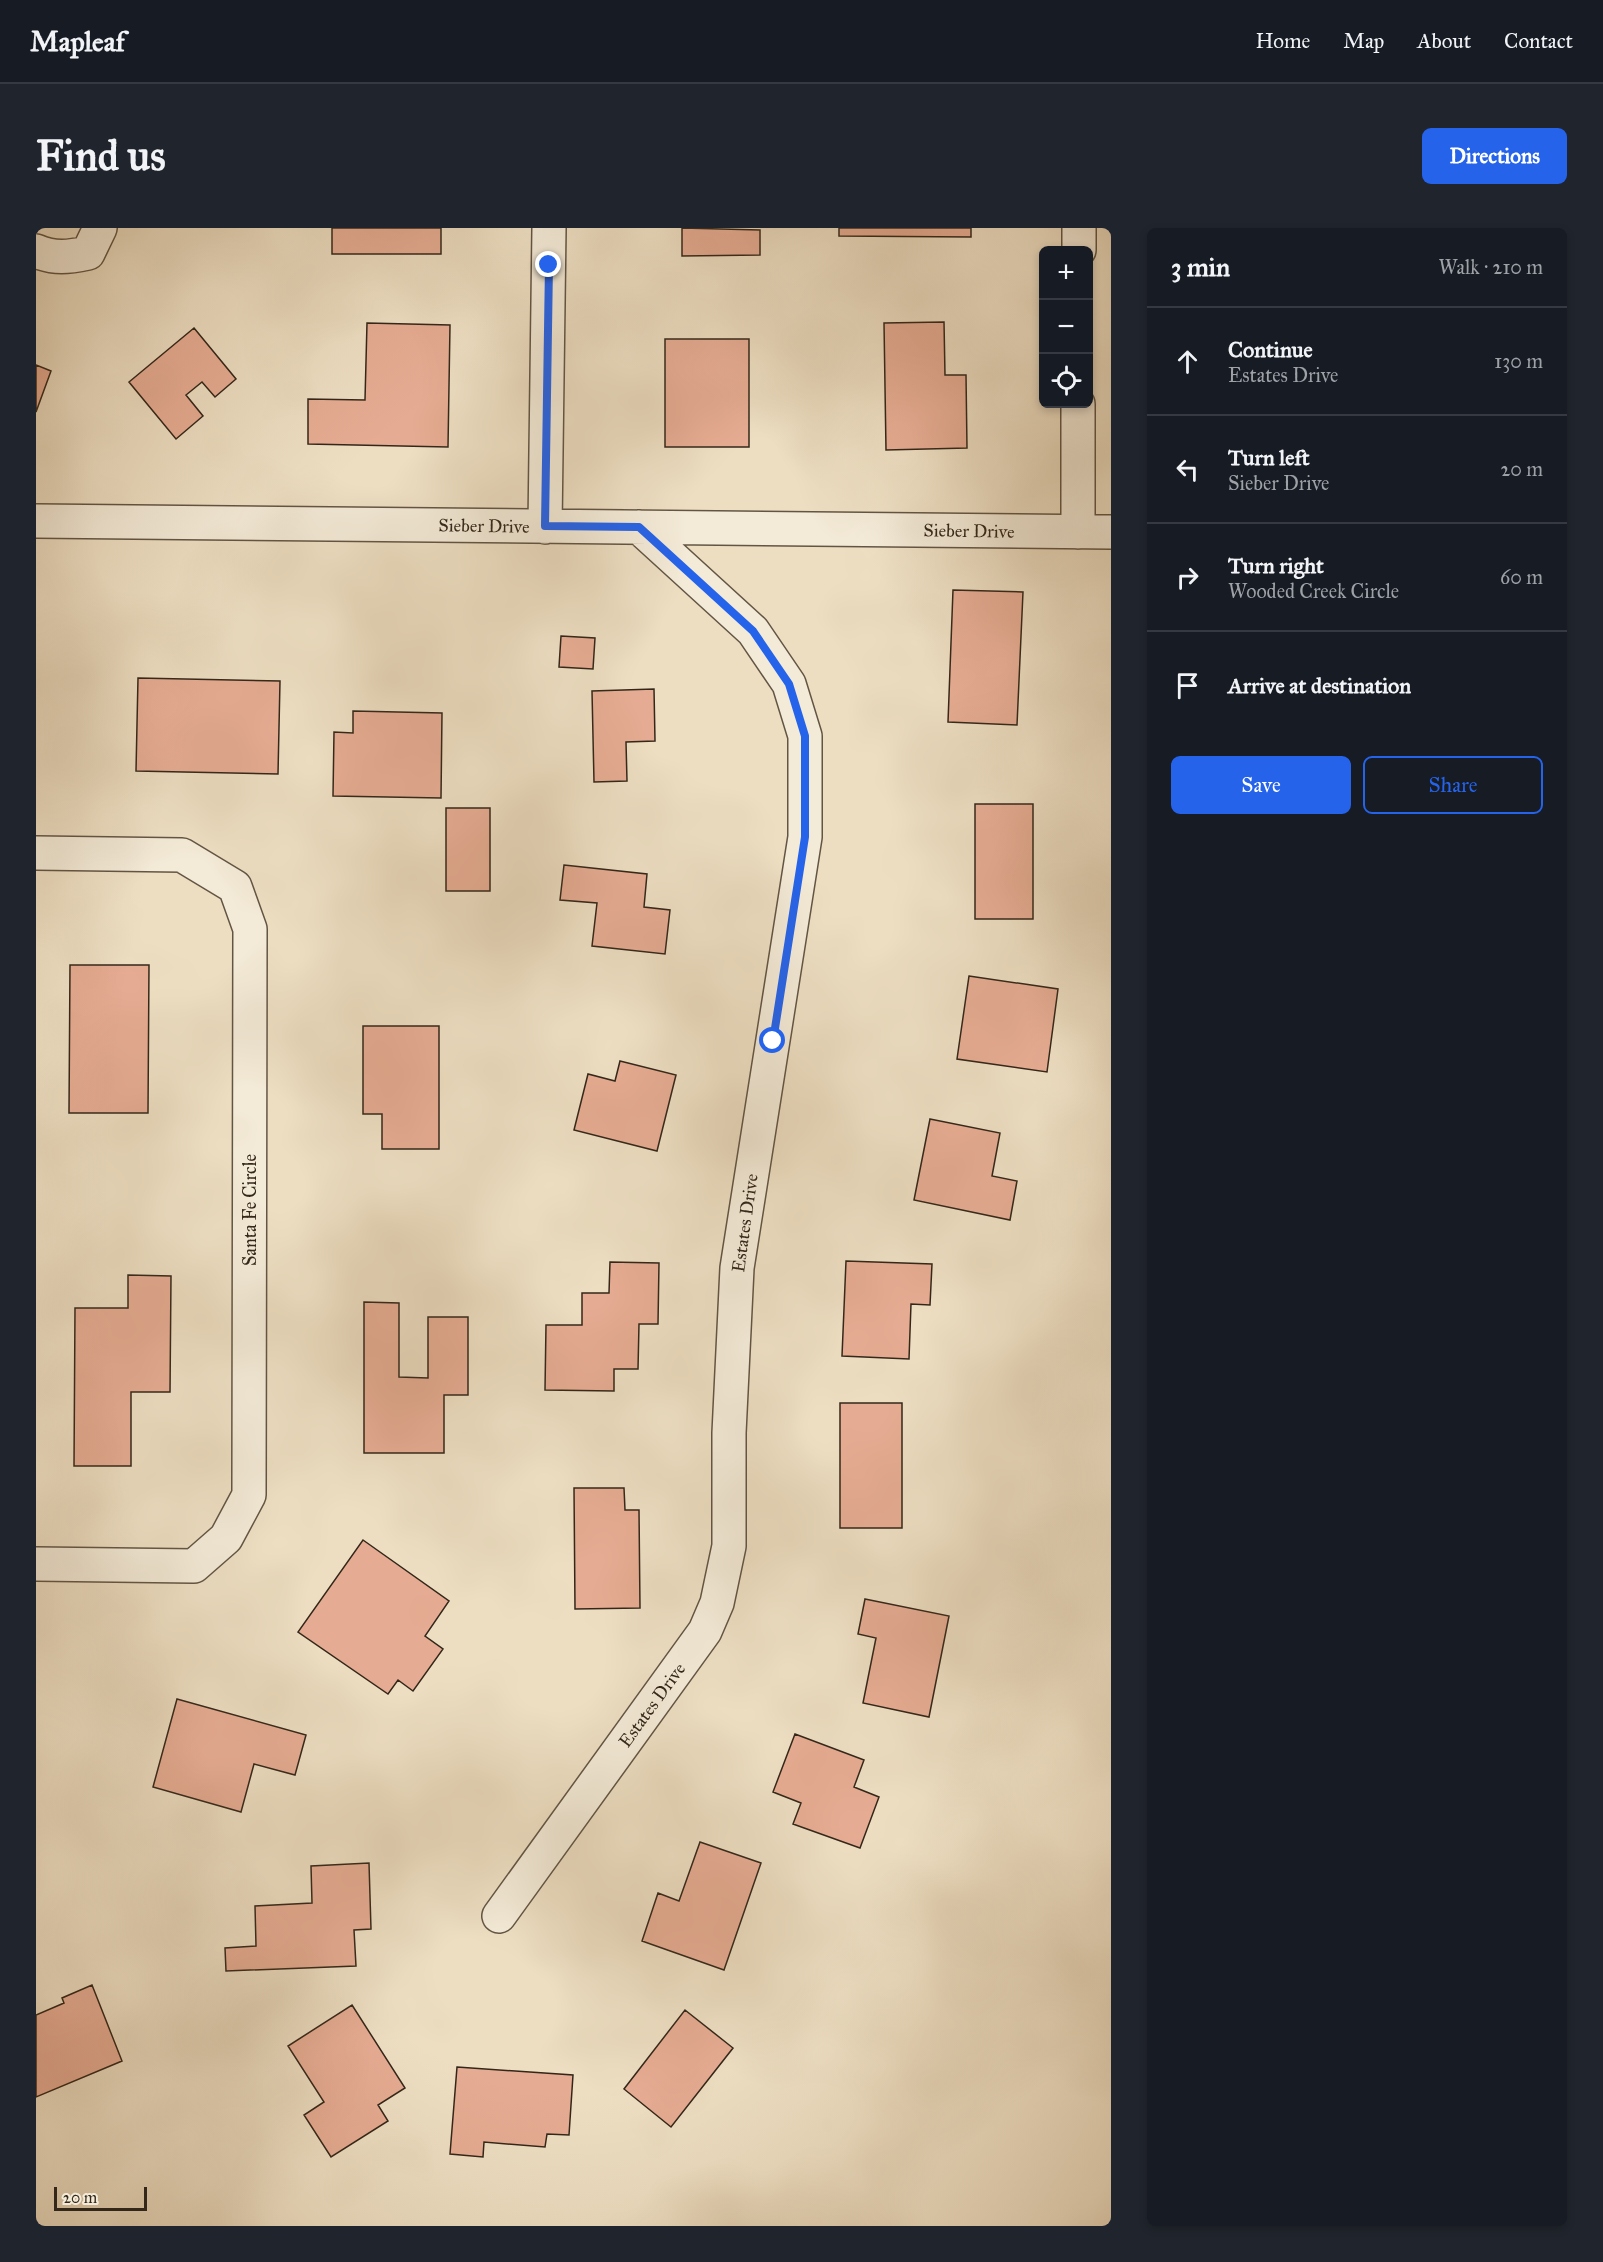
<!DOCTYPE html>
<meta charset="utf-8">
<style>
:root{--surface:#171b24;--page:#20242c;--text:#f1f3f6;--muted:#9ea1a6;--line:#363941;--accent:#2563eb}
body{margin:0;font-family:"IM FELL Great Primer",serif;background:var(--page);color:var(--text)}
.controls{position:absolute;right:18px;top:18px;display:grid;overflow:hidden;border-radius:9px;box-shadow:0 3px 9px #0003}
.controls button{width:54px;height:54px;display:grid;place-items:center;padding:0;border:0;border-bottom:2px solid var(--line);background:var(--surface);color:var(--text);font:30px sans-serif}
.scale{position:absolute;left:18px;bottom:15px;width:93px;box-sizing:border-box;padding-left:6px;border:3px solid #33271a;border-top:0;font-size:16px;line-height:21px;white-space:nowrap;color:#33271a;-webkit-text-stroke:4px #f3ead7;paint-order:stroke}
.stop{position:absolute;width:18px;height:18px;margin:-14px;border:4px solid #2563eb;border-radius:50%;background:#fff}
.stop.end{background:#2563eb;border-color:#fff;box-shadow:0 2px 6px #0008}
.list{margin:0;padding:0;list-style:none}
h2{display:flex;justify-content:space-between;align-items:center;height:78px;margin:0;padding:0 24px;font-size:26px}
h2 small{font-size:20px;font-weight:400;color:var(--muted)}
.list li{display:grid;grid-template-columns:39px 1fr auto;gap:18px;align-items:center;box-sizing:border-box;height:108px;padding:0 24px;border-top:2px solid var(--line)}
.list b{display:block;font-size:22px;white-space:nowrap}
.list p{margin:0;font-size:20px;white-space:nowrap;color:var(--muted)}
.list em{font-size:20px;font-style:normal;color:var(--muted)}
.actions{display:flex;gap:12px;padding:18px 24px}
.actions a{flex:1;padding:14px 0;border:2px solid var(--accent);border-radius:9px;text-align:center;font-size:21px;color:var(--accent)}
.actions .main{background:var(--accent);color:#fff}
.icon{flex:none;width:33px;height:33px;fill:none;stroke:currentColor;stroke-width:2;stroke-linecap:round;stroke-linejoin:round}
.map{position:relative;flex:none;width:1075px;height:1998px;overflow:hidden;border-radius:9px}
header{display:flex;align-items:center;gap:36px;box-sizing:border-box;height:84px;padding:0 30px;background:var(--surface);border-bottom:2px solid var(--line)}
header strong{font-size:28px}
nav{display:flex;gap:33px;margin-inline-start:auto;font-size:21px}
.intro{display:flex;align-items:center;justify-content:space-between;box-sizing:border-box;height:144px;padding:0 36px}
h1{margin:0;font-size:42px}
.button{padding:15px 27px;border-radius:9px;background:var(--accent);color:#fff;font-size:21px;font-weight:700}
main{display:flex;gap:36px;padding:0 36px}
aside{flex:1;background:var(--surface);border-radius:9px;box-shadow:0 3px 9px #0003}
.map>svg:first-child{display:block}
.building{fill:#e6ac93;stroke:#33271a;stroke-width:1.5}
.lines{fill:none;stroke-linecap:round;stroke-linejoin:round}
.minor-casing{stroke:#625544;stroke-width:36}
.minor{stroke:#f3ead7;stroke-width:33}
.route{stroke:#2563eb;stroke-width:8}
.labels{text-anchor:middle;stroke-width:6;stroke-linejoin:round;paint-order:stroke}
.street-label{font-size:18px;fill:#33271a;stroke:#f3ead7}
</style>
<header>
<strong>Mapleaf</strong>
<nav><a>Home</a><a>Map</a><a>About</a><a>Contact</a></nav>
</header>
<div class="intro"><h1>Find us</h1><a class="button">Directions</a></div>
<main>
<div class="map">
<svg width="1075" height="1998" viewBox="0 0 1075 1998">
<rect width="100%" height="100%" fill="#eddec2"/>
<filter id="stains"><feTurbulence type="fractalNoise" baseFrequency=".00333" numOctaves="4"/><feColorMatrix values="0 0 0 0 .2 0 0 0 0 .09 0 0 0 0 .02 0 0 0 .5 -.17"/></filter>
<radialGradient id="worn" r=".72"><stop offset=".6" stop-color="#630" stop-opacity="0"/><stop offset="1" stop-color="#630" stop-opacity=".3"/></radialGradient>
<path class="building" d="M 296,0 L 405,0 L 405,26 L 296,26 Z
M 646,0 L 724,2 L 724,27 L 646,28 Z
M 803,0 L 935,0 L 935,9 L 803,8 Z
M 908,94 L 909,147 L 930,147 L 931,220 L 850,222 L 848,95 Z
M 331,95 L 414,97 L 412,219 L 272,216 L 272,171 L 329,172 Z
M 158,100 L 200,151 L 179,169 L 166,154 L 150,167 L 167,188 L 140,211 L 93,154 Z
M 629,111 L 713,111 L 713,219 L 629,219 Z
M 0,137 L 15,143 L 0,184 Z
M 917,362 L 987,364 L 981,497 L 912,494 Z
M 525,408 L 559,410 L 557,441 L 523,439 Z
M 102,450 L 244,453 L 242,546 L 100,543 Z
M 618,461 L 619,513 L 590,514 L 591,553 L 558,554 L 556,463 Z
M 317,483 L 406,485 L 405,570 L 297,568 L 298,504 L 317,505 Z
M 939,576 L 997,576 L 997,691 L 939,691 Z
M 410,580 L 454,580 L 454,663 L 410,663 Z
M 528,637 L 611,646 L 608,679 L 634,682 L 629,726 L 556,718 L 561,675 L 524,672 Z
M 34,737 L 113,737 L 112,885 L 33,885 Z
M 933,748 L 1022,761 L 1011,844 L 921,831 Z
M 327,798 L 403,798 L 403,921 L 346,921 L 346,886 L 327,886 Z
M 584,833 L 640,847 L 621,923 L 538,902 L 552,846 L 579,853 Z
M 894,891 L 964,905 L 956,948 L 981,953 L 974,992 L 878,972 Z
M 810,1033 L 896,1036 L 894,1077 L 875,1076 L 873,1131 L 806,1128 Z
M 574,1034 L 623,1035 L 622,1096 L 603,1096 L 602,1141 L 578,1141 L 578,1163 L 509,1162 L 510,1097 L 546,1097 L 546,1065 L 573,1065 Z
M 92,1047 L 135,1048 L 134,1164 L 95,1164 L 95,1238 L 38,1238 L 39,1080 L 92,1080 Z
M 328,1074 L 363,1075 L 363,1149 L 392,1150 L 392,1089 L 432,1089 L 432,1167 L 408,1167 L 408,1225 L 328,1225 Z
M 804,1175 L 866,1175 L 866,1300 L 804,1300 Z
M 538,1260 L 588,1260 L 589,1282 L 603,1282 L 604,1380 L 539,1381 Z
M 327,1312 L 413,1373 L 389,1408 L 407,1421 L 377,1463 L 362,1452 L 352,1466 L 262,1404 Z
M 829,1371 L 913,1388 L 893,1489 L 827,1475 L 840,1410 L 822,1406 Z
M 141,1471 L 270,1507 L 259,1547 L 218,1536 L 205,1584 L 117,1559 Z
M 759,1506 L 828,1532 L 818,1559 L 843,1569 L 824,1620 L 757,1596 L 765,1575 L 737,1564 Z
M 664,1614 L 725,1635 L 688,1742 L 606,1713 L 622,1665 L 643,1673 Z
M 333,1635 L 335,1701 L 318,1702 L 320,1738 L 190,1743 L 189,1720 L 220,1718 L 219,1678 L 276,1675 L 275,1638 Z
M 56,1757 L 86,1833 L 0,1869 L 0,1787 L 28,1775 L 26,1770 Z
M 316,1777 L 369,1860 L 342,1877 L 352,1893 L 295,1929 L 268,1887 L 288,1874 L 252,1818 Z
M 649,1782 L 697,1820 L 635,1899 L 588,1861 Z
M 421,1839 L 537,1847 L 533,1907 L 511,1906 L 509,1919 L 448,1914 L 447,1929 L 414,1926 Z"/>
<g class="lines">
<defs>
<path id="minor" d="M 1043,22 L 1043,0
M 0,23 C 18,31 33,29 52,25 L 64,0
M 0,293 L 1075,304
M 509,299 L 513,0
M 1042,304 L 1042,176
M 0,625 L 146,627 L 199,659 L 214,701 L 213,1267 L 190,1310 L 158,1338 L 0,1336
M 463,1688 L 669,1403 L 681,1375 L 693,1318 L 693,1205 L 701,1040 L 769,609 L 769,508 L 753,456 L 717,403 L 603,299"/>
</defs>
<use href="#minor" class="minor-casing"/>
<use href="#minor" class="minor"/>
</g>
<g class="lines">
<path class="route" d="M 513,37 L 509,298 L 603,299 L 717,403 L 753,456 L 769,508 L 769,609 L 737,813"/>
</g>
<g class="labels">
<g class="street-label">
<text transform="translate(448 298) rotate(1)" y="6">Sieber Drive</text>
<text transform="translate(933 303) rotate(1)" y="6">Sieber Drive</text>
<text transform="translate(214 982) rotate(-90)" y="6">Santa Fe Circle</text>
<text transform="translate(709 995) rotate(-82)" y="6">Estates Drive</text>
<text transform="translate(616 1477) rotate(-54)" y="6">Estates Drive</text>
</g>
</g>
<rect width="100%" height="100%" filter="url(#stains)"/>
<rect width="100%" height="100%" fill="url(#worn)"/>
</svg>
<div class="controls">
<button>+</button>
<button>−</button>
<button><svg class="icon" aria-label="locate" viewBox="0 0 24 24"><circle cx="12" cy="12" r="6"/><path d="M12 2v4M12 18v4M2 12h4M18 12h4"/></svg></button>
</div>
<div class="scale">20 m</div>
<div class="stop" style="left:737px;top:813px"></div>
<div class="stop end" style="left:513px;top:37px"></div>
</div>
<aside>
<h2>3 min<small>Walk · 210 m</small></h2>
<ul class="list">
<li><svg class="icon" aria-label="ahead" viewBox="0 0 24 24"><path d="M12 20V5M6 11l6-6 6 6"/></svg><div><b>Continue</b><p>Estates Drive</p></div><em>130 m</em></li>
<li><svg class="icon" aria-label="left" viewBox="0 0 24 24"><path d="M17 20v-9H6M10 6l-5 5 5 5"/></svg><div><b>Turn left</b><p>Sieber Drive</p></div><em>20 m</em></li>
<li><svg class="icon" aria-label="right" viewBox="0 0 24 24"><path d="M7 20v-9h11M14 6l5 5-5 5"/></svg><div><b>Turn right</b><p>Wooded Creek Circle</p></div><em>60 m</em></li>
<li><svg class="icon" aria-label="arrive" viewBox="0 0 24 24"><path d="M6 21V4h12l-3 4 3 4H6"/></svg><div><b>Arrive at destination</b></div></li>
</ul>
<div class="actions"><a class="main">Save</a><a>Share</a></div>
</aside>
</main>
